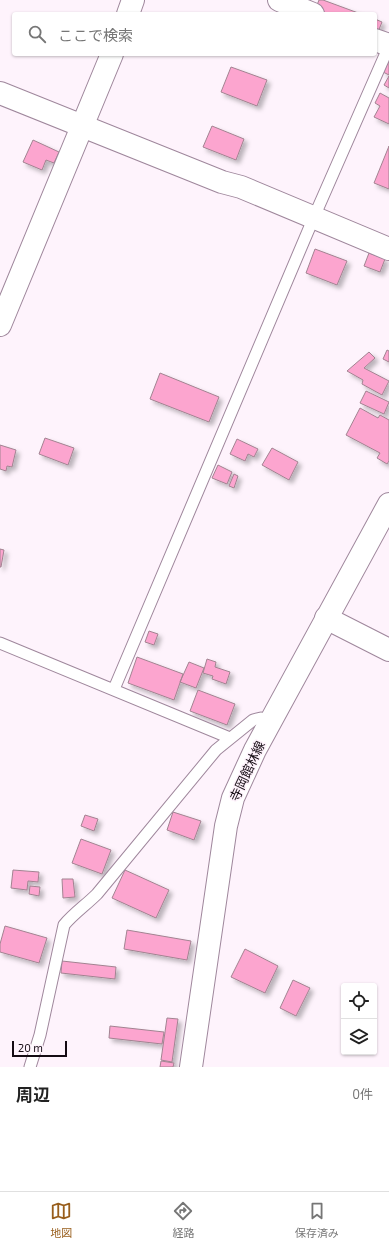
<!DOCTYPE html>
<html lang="ja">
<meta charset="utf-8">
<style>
:root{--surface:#fff;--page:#f6f6f6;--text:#222;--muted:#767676;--line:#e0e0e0;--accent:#985e1c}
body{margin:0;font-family:"Exo 2","Noto Sans JP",sans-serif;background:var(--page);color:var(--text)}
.controls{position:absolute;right:12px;bottom:12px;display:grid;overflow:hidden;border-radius:4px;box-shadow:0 1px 3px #0004}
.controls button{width:36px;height:36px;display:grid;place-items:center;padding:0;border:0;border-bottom:1px solid var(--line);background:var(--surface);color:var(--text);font:20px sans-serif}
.scale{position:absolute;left:12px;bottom:10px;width:55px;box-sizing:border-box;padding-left:4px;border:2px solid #140b13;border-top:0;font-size:11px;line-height:14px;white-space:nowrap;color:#140b13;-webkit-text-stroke:3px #fef3fc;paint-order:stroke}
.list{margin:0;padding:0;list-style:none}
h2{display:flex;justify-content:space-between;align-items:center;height:52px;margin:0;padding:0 16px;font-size:17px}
h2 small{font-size:13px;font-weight:400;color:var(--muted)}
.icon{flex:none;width:22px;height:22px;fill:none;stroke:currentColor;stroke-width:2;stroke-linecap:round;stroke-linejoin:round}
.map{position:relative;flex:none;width:389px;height:1067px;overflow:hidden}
.search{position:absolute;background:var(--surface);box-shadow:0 1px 3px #0004;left:12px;right:12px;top:12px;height:44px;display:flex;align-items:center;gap:10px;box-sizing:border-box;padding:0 14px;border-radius:4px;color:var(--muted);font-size:15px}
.sheet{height:124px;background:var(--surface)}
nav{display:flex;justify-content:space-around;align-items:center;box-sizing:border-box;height:56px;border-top:1px solid var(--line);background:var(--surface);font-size:11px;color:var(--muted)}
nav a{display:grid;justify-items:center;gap:2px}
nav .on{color:var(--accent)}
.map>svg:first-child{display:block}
.building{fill:#fca5cf;stroke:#a28391;filter:url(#shadow)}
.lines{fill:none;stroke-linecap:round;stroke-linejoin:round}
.service-casing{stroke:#9f879c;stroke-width:13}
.minor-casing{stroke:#9f879c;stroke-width:24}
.secondary-casing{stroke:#9f879c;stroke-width:24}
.service{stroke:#fff;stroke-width:11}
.minor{stroke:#fff;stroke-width:22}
.secondary{stroke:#fff;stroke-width:22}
.labels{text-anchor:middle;stroke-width:3;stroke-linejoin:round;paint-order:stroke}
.street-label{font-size:13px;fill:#140b13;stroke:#fef3fc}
</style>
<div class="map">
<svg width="389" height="1067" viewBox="0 0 389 1067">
<defs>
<filter id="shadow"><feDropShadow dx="3.5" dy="3.5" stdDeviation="2" flood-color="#0004"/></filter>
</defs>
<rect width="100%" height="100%" fill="#fef3fc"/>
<path class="building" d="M 319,0 L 323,0 L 361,14 L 327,14 L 315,10 Z
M 375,19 L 382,22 L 378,32 L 375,31 Z
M 388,62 L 389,63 L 389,75 L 383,72 Z
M 231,67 L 267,80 L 257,106 L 221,92 Z
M 389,76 L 389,88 L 384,85 Z
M 380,93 L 389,98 L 389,124 L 374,117 L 380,106 L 375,103 Z
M 212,126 L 244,139 L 236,160 L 203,147 Z
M 33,140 L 59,152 L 54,163 L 46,160 L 42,170 L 23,162 Z
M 389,146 L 389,189 L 374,183 Z
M 315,249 L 347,261 L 337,285 L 306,273 Z
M 369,253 L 385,259 L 380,272 L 364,266 Z
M 387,350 L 389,351 L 389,362 L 383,359 Z
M 369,352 L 375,358 L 364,368 L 389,381 L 382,395 L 362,384 L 363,380 L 347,371 Z
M 160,373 L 219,397 L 209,422 L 150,399 Z
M 366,391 L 389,402 L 384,414 L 360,403 Z
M 360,408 L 378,418 L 380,415 L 389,420 L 389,461 L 387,464 L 377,458 L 380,453 L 346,435 Z
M 45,438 L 74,448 L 68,465 L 39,454 Z
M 237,439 L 258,449 L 254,457 L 248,454 L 245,461 L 230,454 Z
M 0,445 L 16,450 L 12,467 L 7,466 L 6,471 L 0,469 Z
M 272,448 L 298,462 L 289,480 L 262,465 Z
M 218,465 L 232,472 L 227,484 L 212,478 Z
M 234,474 L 238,476 L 234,488 L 229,486 Z
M 0,549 L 4,550 L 1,567 L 0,567 Z
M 149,631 L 158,634 L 154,645 L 145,642 Z
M 137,657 L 183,674 L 174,700 L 128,683 Z
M 207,659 L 216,662 L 215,667 L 230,672 L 226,684 L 212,679 L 213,676 L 203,673 Z
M 189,662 L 204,668 L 196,688 L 180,682 Z
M 198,690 L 235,704 L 227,725 L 190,711 Z
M 173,812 L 201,821 L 194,840 L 167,830 Z
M 85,815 L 98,819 L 94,831 L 81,826 Z
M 81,839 L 111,850 L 102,874 L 72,863 Z
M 13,870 L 39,872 L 38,882 L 28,881 L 27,890 L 11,888 Z
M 125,870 L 169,890 L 156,918 L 112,898 Z
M 62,879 L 73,879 L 75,897 L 63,898 Z
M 30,886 L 40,887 L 39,896 L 29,894 Z
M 5,926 L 47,938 L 39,963 L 0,952 L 0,944 Z
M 127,930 L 191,941 L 187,960 L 124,949 Z
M 245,949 L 278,966 L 265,993 L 231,977 Z
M 62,961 L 116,967 L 115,979 L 61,973 Z
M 293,980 L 310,988 L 296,1016 L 280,1008 Z
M 167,1018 L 178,1019 L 172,1062 L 161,1060 Z
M 110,1026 L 164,1032 L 162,1044 L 109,1038 Z
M 161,1061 L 174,1063 L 173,1067 L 160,1067 Z"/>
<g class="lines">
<defs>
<path id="service" d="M 0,643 L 230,738
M 114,689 L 314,217 L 389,46
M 30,1067 L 40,1035 L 64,925 C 74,913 86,905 97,894 L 216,750 L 253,720 L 261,718 L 272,721"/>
<path id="minor" d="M 279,0 L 313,14
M 128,14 L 133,0
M 375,40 L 389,45
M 0,93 L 222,182 L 241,187 L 389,249
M 0,325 L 112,54
M 326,618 L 389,650"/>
<path id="secondary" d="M 191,1067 L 226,826 L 233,798 L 255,750 L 389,504"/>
</defs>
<use href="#service" class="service-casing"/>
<use href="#minor" class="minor-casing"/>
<use href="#secondary" class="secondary-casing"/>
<use href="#service" class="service"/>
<use href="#minor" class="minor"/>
<use href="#secondary" class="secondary"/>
</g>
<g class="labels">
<g class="street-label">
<text transform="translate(247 771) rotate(-65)" y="5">寺岡館林線</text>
</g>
</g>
</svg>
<div class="controls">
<button><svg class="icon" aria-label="locate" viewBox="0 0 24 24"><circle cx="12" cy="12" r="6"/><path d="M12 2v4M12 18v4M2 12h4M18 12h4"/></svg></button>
<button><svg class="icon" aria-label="layers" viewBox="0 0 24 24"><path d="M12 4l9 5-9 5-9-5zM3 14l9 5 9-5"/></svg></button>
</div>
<div class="scale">20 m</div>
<div class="search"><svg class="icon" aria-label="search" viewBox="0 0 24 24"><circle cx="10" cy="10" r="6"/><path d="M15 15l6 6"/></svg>ここで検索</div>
</div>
<section class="sheet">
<h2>周辺<small>0件</small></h2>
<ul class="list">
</ul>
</section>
<nav>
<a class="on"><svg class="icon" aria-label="map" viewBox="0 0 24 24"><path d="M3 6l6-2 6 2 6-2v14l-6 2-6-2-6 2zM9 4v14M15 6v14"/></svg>地図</a>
<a><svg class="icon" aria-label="directions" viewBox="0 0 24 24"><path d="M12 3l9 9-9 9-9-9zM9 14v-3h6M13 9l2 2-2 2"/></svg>経路</a>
<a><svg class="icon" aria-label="saved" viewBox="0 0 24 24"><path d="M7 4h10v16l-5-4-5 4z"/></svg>保存済み</a>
</nav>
